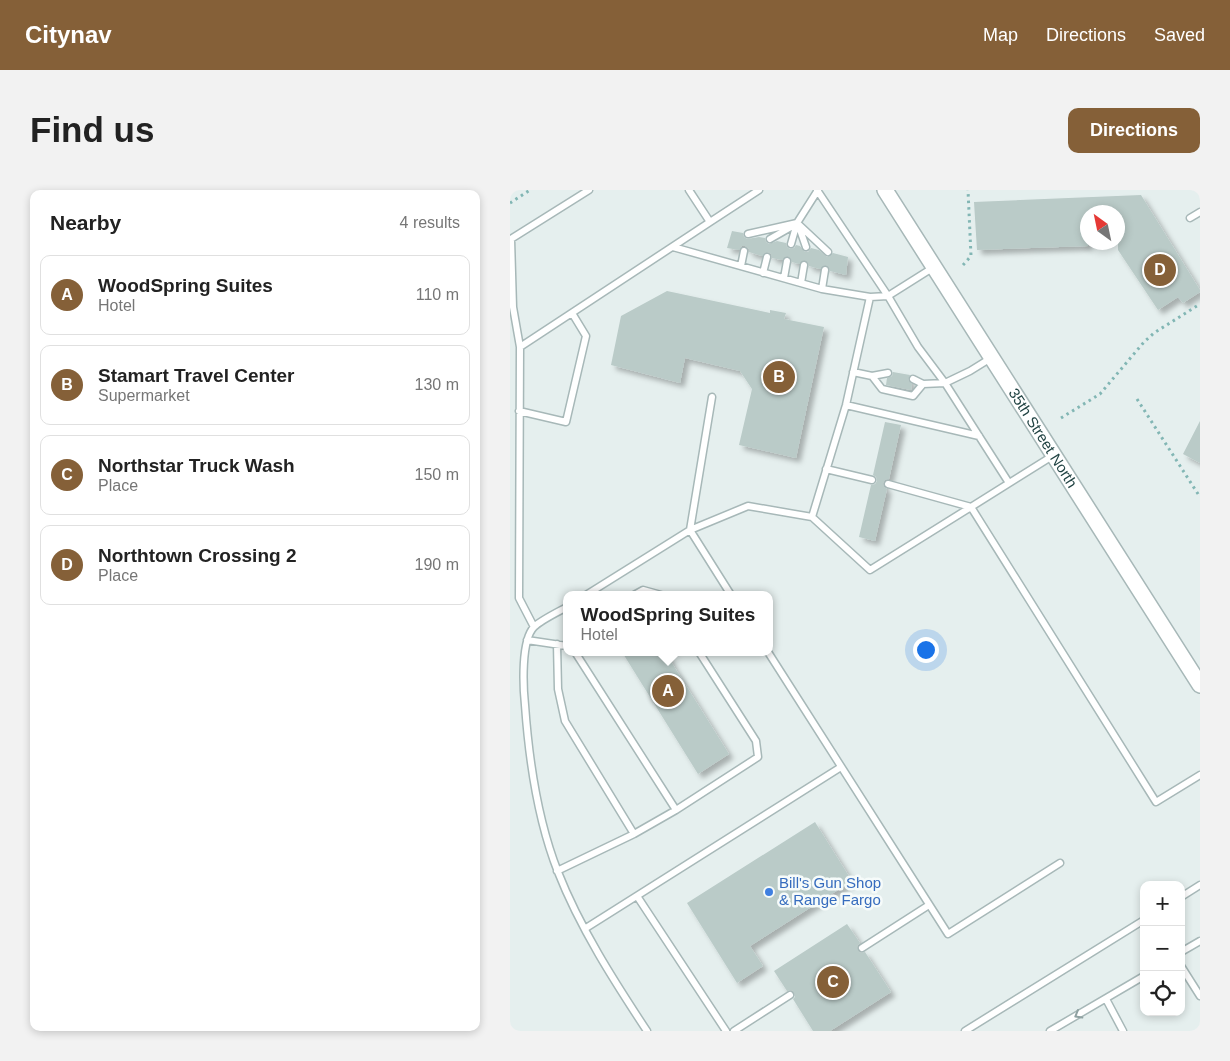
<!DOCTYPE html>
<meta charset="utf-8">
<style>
:root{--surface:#fff;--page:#f2f2f2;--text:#222;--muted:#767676;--line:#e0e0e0;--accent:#856038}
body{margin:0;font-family:Arial,sans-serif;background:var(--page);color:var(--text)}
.controls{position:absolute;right:15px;bottom:15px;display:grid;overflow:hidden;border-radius:10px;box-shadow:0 2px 8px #0003}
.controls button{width:45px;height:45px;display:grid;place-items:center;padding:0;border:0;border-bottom:1px solid var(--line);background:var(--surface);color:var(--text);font:25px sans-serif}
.compass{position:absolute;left:570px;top:15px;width:45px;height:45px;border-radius:50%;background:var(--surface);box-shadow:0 2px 8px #0003;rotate:327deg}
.you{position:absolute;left:415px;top:459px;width:18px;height:18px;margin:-12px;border:4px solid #fff;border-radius:50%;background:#1a73e8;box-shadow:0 0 0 8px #1a73e833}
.badge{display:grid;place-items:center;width:32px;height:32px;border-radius:50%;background:var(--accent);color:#fff;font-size:16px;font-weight:700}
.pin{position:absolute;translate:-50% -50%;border:2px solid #fff;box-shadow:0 1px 5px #0006}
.popup{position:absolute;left:53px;top:401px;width:210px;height:65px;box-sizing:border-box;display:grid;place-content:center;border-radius:10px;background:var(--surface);filter:drop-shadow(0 1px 4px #0005);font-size:16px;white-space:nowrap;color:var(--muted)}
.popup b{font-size:19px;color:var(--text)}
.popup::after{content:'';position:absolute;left:50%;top:100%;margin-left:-10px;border:10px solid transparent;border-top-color:var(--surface)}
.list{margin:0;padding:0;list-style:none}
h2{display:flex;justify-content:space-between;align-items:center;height:65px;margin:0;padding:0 20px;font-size:21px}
h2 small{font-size:16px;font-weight:400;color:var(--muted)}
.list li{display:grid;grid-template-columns:32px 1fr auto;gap:15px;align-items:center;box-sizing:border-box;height:80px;margin:0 10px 10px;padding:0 10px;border:1px solid var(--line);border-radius:10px}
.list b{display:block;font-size:19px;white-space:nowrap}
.list p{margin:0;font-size:16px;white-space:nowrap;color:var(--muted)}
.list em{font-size:16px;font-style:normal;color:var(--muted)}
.icon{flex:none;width:28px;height:28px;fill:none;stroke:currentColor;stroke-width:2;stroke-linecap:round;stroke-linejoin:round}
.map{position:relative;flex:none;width:690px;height:841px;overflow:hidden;border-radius:10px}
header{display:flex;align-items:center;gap:30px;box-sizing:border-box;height:70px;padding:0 25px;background:var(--accent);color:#fff}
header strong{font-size:24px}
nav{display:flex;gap:28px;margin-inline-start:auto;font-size:18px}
.intro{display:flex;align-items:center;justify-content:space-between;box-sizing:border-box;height:120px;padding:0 30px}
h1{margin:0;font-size:35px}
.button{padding:12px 22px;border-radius:10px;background:var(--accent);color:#fff;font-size:18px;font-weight:700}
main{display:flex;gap:30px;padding:0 30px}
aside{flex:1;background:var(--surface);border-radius:10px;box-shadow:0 2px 8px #0003}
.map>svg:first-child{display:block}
.building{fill:#bacbc8;filter:url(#shadow)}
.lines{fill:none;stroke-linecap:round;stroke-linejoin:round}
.service-casing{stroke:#a7b8b8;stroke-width:9}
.tertiary-casing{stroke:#a7b8b8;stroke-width:18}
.path{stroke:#82b6b4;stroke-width:3;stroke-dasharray:2.5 4;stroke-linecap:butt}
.service{stroke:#fff;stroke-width:6}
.tertiary{stroke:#fff;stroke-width:15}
.oneway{stroke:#90a2a2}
.shop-dot{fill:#3f7fe0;stroke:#f6fbfa;stroke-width:2}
.labels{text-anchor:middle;stroke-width:5;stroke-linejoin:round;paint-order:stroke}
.street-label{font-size:15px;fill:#244;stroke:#f6fbfa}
.shop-label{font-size:15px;fill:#366cbe;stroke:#f6fbfa;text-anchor:start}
</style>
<header>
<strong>Citynav</strong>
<nav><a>Map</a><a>Directions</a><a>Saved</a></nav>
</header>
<div class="intro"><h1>Find us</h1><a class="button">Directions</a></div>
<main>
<aside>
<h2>Nearby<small>4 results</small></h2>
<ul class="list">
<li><span class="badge">A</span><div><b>WoodSpring Suites</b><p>Hotel</p></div><em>110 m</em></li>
<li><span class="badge">B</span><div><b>Stamart Travel Center</b><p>Supermarket</p></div><em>130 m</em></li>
<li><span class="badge">C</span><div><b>Northstar Truck Wash</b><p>Place</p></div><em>150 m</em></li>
<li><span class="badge">D</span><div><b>Northtown Crossing 2</b><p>Place</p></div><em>190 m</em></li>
</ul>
</aside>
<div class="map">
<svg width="690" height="841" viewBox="0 0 690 841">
<defs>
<filter id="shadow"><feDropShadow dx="4.5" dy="4.5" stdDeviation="2.5" flood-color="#0004"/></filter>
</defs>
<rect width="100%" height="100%" fill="#e5efee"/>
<path class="building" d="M 631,5 L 690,100 L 690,102 L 673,113 L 668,107 L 648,120 L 608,60 L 608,22 L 578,22 L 578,56 L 467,60 L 464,12 Z
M 222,41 L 233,43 L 234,47 L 237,49 L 249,47 L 255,48 L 256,52 L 259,54 L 267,51 L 276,53 L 277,57 L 280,59 L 284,58 L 286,55 L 290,56 L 295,62 L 298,62 L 301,58 L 309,60 L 317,67 L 323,63 L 338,67 L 336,85 L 320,81 L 319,78 L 316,75 L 313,76 L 310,79 L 299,76 L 298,73 L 295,70 L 292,71 L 289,74 L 282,72 L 281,69 L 278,66 L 275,67 L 272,70 L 262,68 L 261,64 L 258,62 L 252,66 L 239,62 L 239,59 L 235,56 L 232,56 L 229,60 L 217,58 Z
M 157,101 L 260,123 L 260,120 L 276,123 L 274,129 L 314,137 L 286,268 L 229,255 L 242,199 L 230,181 L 175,168 L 170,193 L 101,175 L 111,126 Z
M 383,182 L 400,185 L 398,190 L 402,194 L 401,200 L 376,195 L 377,188 L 382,186 Z
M 690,231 L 690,273 L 673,264 Z
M 375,232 L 391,235 L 379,289 L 375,290 L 373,293 L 374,297 L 377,299 L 365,351 L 349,347 L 361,295 L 365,294 L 367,291 L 366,287 L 363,285 Z
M 112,462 L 155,462 L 219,564 L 188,584 Z
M 305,632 L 342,691 L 240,756 L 253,776 L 227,793 L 177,713 Z
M 337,734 L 350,753 L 347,756 L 348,760 L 350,763 L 355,762 L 381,802 L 320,841 L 303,841 L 283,809 L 285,807 L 284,803 L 282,800 L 277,801 L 264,781 Z"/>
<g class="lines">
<defs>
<path id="service" d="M 79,0 L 1,49 L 3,117 L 10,157 L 200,32 L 179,0
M 307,0 L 378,106 L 408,157 L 435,193 L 460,181 L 481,168
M 680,28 L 690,22
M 200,32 L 249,0
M 287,33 L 318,62
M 288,34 L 296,57
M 238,44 L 287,33 L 308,0
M 260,49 L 281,37
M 281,54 L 287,33
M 163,57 L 312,99 L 360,107 L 378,106 L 424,77
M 231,76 L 234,61
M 253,83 L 257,67
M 274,88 L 277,71
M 291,93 L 294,75
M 312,99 L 315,80
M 10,157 L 9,408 L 24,437
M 343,182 L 362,186
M 378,183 L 362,186 L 372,199 L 403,206 L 413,194
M 403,189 L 413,194 L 435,193 L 499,293
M 202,207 L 180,340 L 221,405
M 336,215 L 469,246
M 9,221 L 56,232 L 76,146 L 62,123
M 544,265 L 461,317 L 646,612 L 690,585
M 316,279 L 362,290
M 378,294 L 461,317
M 302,327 L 360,380 L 461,317
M 76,405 L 180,340 L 238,316 L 302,327 L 336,215 L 360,107
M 124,405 L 133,400 L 151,405
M 57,417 C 48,422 31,430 24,437 C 11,450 13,496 15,515 C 19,571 27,629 48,682 C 70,738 104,791 137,841
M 17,450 L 57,456
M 47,454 L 48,499 L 55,531 L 124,644
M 258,462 L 438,744 L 550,673
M 166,620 L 248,567 L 246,551 L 189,462
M 47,681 L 124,644 L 166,620 L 65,462
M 127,706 L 216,841
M 671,707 L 690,695
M 76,738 L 331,577
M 352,758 L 419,715
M 671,762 L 690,751
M 671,776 L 690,806
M 596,809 L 613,841
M 224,841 L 280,805
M 455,841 L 634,730
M 540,841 L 634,786"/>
<g id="tertiary">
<path id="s1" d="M 375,0 L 690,495"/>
</g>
</defs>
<use href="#service" class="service-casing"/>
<use href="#tertiary" class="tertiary-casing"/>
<path class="path" d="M 0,13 L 20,0
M 453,75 L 461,66 L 458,0
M 627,209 L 690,307
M 551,228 L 590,204 L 634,152 L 644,143 L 690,114"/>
<use href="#service" class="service"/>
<use href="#tertiary" class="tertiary"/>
</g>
<defs><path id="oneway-chevron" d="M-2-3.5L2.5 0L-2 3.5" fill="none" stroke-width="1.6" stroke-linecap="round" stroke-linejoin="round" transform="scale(1.25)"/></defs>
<use class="oneway" href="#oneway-chevron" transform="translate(568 825) rotate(150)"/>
<circle class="shop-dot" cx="259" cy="702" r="5"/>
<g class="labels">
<g class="street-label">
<text dy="5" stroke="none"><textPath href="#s1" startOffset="294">35th Street North</textPath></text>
</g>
<g class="shop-label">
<text x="269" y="698">Bill's Gun Shop<tspan x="269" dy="17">&amp; Range Fargo</tspan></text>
</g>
</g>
</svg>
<div class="controls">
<button>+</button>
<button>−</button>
<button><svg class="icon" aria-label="locate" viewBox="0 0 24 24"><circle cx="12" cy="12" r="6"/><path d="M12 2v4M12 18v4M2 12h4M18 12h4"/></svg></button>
</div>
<svg class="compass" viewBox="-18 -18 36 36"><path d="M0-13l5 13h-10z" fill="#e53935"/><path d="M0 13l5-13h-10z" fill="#767676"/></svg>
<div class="you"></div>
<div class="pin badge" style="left:158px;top:501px">A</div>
<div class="popup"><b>WoodSpring Suites</b>Hotel</div>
<div class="pin badge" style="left:269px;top:187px">B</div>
<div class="pin badge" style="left:323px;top:792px">C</div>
<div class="pin badge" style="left:650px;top:80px">D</div>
</div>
</main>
